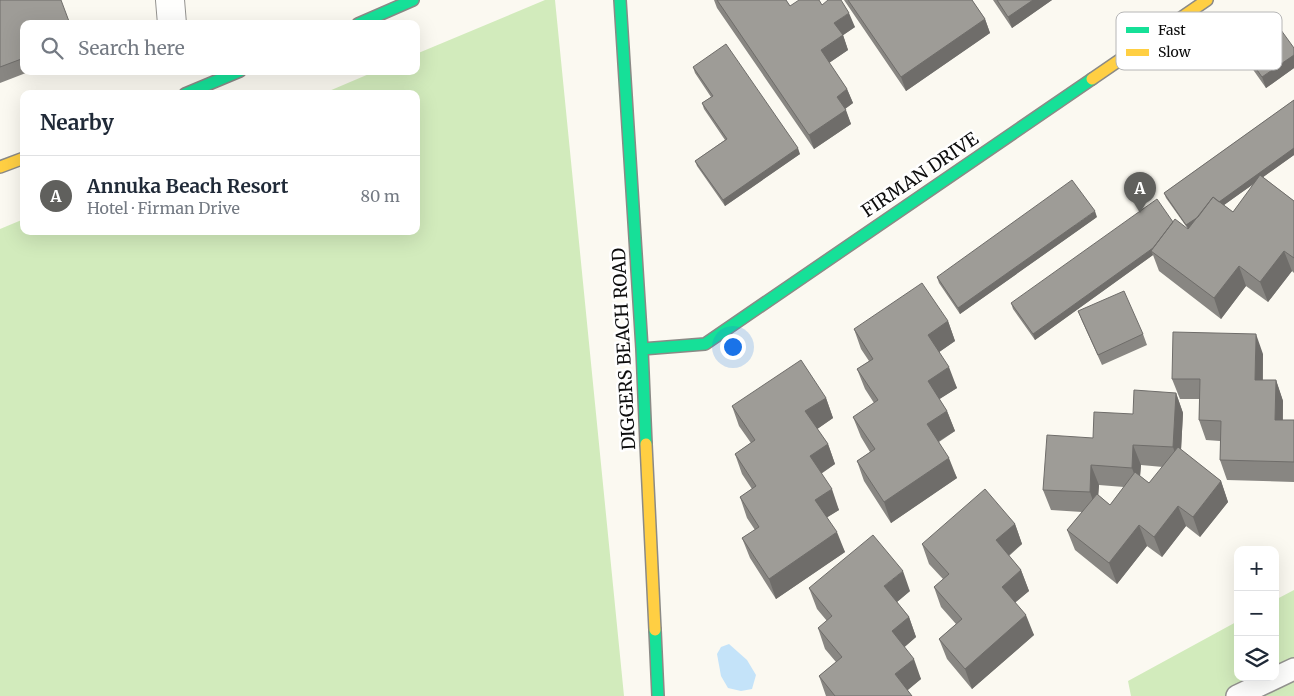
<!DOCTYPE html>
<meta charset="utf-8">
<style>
:root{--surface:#fff;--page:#f2f2f3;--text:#1f2937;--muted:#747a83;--line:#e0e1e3;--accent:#60605d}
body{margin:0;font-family:Merriweather,serif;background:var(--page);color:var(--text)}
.controls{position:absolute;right:15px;bottom:15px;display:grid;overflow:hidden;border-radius:10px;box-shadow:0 5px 20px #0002}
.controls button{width:45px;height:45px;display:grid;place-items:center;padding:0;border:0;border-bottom:1px solid var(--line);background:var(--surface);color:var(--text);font:25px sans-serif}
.you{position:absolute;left:732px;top:346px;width:18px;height:18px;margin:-12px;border:4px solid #fff;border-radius:50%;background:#1a73e8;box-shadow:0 0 0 8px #1a73e833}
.badge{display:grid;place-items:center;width:32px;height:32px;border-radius:50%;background:var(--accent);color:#fff;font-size:16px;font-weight:700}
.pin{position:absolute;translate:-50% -41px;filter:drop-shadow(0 1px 2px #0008)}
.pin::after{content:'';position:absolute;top:26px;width:18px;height:15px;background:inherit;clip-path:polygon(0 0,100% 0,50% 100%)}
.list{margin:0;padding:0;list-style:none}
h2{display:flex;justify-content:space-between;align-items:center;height:65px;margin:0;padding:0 20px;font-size:21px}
h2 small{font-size:16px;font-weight:400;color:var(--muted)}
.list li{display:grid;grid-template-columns:32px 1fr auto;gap:15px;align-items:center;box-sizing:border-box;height:80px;padding:0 20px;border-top:1px solid var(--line)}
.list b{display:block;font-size:19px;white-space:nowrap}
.list p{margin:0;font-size:16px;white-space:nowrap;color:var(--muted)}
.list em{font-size:16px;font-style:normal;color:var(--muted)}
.icon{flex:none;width:28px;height:28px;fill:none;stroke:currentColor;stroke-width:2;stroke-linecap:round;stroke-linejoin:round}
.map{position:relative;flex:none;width:1294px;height:696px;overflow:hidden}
.search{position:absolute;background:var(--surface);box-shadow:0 5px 20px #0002;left:20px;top:20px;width:400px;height:55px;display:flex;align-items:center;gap:12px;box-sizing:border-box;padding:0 18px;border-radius:10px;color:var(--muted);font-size:19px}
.panel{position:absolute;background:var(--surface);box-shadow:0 5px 20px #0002;left:20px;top:90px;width:400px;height:145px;border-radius:10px}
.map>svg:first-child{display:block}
.forest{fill:#d2ebbc}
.water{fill:#c4e3f9}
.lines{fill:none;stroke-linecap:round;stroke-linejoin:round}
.lane-casing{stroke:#949390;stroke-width:24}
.street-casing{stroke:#949390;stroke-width:30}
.fast-casing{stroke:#8b8a86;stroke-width:14}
.slow-casing{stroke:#8b8a86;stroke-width:14}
.lane{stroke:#fefefd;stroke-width:21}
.street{stroke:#fefefd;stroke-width:28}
.fast{stroke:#16e098;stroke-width:11}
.slow{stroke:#ffcf43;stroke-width:11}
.wall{fill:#888682;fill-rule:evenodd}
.shaded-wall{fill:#6f6d6a}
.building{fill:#9e9c97;stroke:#6f6d6a}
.labels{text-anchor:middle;stroke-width:5;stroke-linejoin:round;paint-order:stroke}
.street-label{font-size:18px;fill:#0d0d0d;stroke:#fff}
.key{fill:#fff;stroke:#b6b6b6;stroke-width:1}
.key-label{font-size:14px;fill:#0d0d0d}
</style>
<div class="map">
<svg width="1294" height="696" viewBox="0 0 1294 696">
<rect width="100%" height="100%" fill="#fbf9f1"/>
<path class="forest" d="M 545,0 L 555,0 L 624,696 L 0,696 L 0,229 L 24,219 L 24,231 L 416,231 L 416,94 L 322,94 L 376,71 L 416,71 L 416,54 Z
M 1294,590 L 1294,696 L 1131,696 L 1128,681 L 1238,621 L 1238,677 L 1275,677 L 1275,600 Z"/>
<path class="water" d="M 729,644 L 747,660 L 756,675 L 752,689 L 741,691 L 728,688 L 721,676 L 717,654 L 721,647 Z"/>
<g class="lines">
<defs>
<path id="lane" d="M 1237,696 L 1294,669"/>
<path id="street" d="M 170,0 L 172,24"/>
<path id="fast" d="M 620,0 L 642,349 L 646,444
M 358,24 L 413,0
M 185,94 L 240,71
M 642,349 L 705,344 L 1092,79
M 655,630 L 658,696"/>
<path id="slow" d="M 1092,79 L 1207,0
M 0,167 L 24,158
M 646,444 L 655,630"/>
</defs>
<use href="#lane" class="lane-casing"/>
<use href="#street" class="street-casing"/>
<use href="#fast" class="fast-casing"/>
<use href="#slow" class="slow-casing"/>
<use href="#lane" class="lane"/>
<use href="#street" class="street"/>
<use href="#fast" class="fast"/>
<use href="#slow" class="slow"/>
</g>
<path class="wall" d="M 0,0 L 24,24 L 24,71 L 31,71 L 0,83 Z
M 714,0 L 786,0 L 790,6 L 822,5 L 855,27 L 843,35 L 848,50 L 829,63 L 847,89 L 853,103 L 845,109 L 851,124 L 814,149 L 717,8 Z
M 844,0 L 972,0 L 985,19 L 990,33 L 906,91 Z
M 993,0 L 1052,0 L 1012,28 Z
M 1238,43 L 1294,48 L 1294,68 L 1266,88 L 1242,54 Z
M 693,67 L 800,154 L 725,206 L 697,166 L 695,161 L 725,140 L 704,109 L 702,103 L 711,97 L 695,73 Z
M 1294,100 L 1294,155 L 1263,177 L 1294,201 L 1294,273 L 1292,271 L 1268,302 L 1246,286 L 1221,319 L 1159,271 L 1153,255 L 1035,340 L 1013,309 L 1011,303 L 1173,222 L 1188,229 L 1166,198 L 1164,193 ZM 1255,183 L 1233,212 L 1224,205 L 1235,197 Z
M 1097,217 L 960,314 L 939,283 L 937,277 Z
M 1078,311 L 1143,334 L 1147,345 L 1102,365 L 1082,321 Z
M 948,321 L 955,341 L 939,352 L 957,388 L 939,399 L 947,411 L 955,431 L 939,442 L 957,478 L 891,523 L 864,481 L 857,461 L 870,452 L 861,437 L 853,417 L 874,403 L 865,389 L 857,369 L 869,361 L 861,349 L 854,329 Z
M 1263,354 L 1263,380 L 1276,380 L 1283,401 L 1283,420 L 1294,420 L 1294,482 L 1227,480 L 1220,460 L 1220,441 L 1206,440 L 1199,420 L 1199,399 L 1180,399 L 1172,379 Z
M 1176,393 L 1183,413 L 1181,450 L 1221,481 L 1228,502 L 1200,537 L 1186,526 L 1162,557 L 1147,546 L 1117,584 L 1075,550 L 1067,530 L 1082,512 L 1051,510 L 1043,490 L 1093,438 L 1133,414 ZM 1141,465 L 1163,467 L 1149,483 L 1140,476 ZM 1099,485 L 1124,487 L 1110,505 L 1098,495 Z
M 826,398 L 833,418 L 817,429 L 828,444 L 835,464 L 821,474 L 839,510 L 827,517 L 845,552 L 776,599 L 750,558 L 742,538 L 755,530 L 747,518 L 740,497 L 752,489 L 742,474 L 735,454 L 751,443 L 739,426 L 732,406 Z
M 1015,524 L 1022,544 L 1009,556 L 1021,570 L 1029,591 L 1015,602 L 1034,635 L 972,689 L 947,659 L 939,639 L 956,624 L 941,607 L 934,587 L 943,579 L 929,564 L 922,544 Z
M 809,588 L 910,591 L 897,602 L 909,617 L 916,637 L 904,647 L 921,679 L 907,690 L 912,696 L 826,696 L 819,676 L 836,662 L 825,649 L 818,628 L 827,621 L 817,609 Z"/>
<path class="shaded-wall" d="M 1033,0 L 1052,0 L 1012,28 L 1008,17 Z
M 849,13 L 855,27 L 839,38 L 834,23 Z
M 985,19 L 990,33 L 906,91 L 901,77 Z
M 843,35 L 848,50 L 826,65 L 821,50 Z
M 1294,55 L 1294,68 L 1266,88 L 1262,77 Z
M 847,89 L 853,103 L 842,111 L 837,97 Z
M 846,110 L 851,124 L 814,149 L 809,135 Z
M 798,148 L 800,154 L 725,206 L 723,200 Z
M 1294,148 L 1294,155 L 1189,230 L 1186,225 Z
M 1095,211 L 1097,217 L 960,314 L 958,308 Z
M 1178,230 L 1151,251 L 1153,255 L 1035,340 L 1033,334 Z
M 1284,251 L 1292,271 L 1268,302 L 1260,282 Z
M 1239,266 L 1246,286 L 1221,319 L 1214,298 Z
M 948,321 L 955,341 L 935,355 L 928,335 Z
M 1256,334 L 1263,354 L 1262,400 L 1255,380 Z
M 949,367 L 957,388 L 935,402 L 928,381 Z
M 1276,380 L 1283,401 L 1282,440 L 1275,420 Z
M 1176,393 L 1183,413 L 1180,468 L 1173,447 Z
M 826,398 L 833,418 L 813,432 L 805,411 Z
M 947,411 L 955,431 L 934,444 L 927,424 Z
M 828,444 L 835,464 L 817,476 L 810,456 Z
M 1133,445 L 1141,465 L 1139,488 L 1132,468 Z
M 949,458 L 957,478 L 891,523 L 884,502 Z
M 1091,465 L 1099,485 L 1097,513 L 1090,492 Z
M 1221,481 L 1228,502 L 1200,537 L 1193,517 Z
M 832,489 L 839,510 L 823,520 L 815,500 Z
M 1178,506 L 1186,526 L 1162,557 L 1154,537 Z
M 1015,524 L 1022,544 L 1003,560 L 996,540 Z
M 1139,525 L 1147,546 L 1117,584 L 1109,563 Z
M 837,532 L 845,552 L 776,599 L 769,579 Z
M 1021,570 L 1029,591 L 1009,608 L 1002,587 Z
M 903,571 L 910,591 L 891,607 L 884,586 Z
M 1026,615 L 1034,635 L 972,689 L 965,669 Z
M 909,617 L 916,637 L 899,652 L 892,631 Z
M 914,659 L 921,679 L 902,695 L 895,674 Z"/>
<path class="building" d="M 0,0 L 61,0 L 70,24 L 24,24 L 24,58 L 0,67 Z
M 717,0 L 786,0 L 790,6 L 799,0 L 819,0 L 822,5 L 828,0 L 841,0 L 849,13 L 834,23 L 843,35 L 821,50 L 847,89 L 837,97 L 846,110 L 809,135 Z
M 848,0 L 972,0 L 985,19 L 901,77 Z
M 997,0 L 1033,0 L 1008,17 Z
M 1273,19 L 1294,48 L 1294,55 L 1262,77 L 1238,43 Z
M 726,44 L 798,148 L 723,200 L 695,161 L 727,139 L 702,103 L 713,96 L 693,67 Z
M 1294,100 L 1294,148 L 1219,202 L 1213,197 L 1198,217 L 1186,225 L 1164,193 Z
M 1260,175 L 1294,201 L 1294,258 L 1284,251 L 1260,282 L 1239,266 L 1214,298 L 1151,251 L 1175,219 L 1188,229 L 1213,197 L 1233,212 Z
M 1072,180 L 1095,211 L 958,308 L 937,277 Z
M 1157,199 L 1173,222 L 1153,248 L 1033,334 L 1011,303 Z
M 922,283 L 948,321 L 928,335 L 949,367 L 928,381 L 947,411 L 927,424 L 949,458 L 884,502 L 857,461 L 875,449 L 853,417 L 878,400 L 857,369 L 873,359 L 854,329 Z
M 1124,291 L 1143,334 L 1098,355 L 1078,311 Z
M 1173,332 L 1256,334 L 1255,380 L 1276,380 L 1275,420 L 1294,420 L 1294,462 L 1220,460 L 1221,421 L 1199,420 L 1200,379 L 1172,379 Z
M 801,360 L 826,398 L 805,411 L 828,444 L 810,456 L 832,489 L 815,500 L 837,532 L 769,579 L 742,538 L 759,527 L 740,497 L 756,486 L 735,454 L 755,440 L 732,406 Z
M 1134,390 L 1176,393 L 1173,447 L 1133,445 L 1132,468 L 1091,465 L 1090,492 L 1043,490 L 1047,435 L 1093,438 L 1094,412 L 1133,414 Z
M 1178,447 L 1221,481 L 1193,517 L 1178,506 L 1154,537 L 1139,525 L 1109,563 L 1067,530 L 1097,494 L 1110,505 L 1135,472 L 1149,483 Z
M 985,489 L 1015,524 L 996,540 L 1021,570 L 1002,587 L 1026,615 L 965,669 L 939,639 L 962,619 L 934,587 L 949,574 L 922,544 Z
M 873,535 L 903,571 L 884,586 L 909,617 L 892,631 L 914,659 L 895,674 L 912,696 L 835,696 L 819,676 L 842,657 L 818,628 L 832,616 L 809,588 Z"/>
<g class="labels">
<g class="street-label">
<text transform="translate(920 175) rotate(-34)" y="6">FIRMAN DRIVE</text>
<text transform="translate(624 349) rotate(-93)" y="6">DIGGERS BEACH ROAD</text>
</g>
</g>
<rect x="1116" y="12" width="166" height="58" rx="8" class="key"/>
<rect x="1126" y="27" width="23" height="6" fill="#16e098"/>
<rect x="1126" y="49" width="23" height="7" fill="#ffcf43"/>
<g class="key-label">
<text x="1158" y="35">Fast</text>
<text x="1158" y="57">Slow</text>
</g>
</svg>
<div class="controls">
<button>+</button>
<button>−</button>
<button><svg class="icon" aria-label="layers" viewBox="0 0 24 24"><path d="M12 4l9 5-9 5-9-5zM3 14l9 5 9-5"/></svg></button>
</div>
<div class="you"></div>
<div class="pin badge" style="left:1140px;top:213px">A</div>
<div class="search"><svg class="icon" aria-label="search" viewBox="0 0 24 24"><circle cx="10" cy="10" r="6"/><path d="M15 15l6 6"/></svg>Search here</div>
<section class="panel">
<h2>Nearby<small></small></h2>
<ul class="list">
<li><span class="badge">A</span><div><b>Annuka Beach Resort</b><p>Hotel · Firman Drive</p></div><em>80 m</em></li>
</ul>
</section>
</div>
